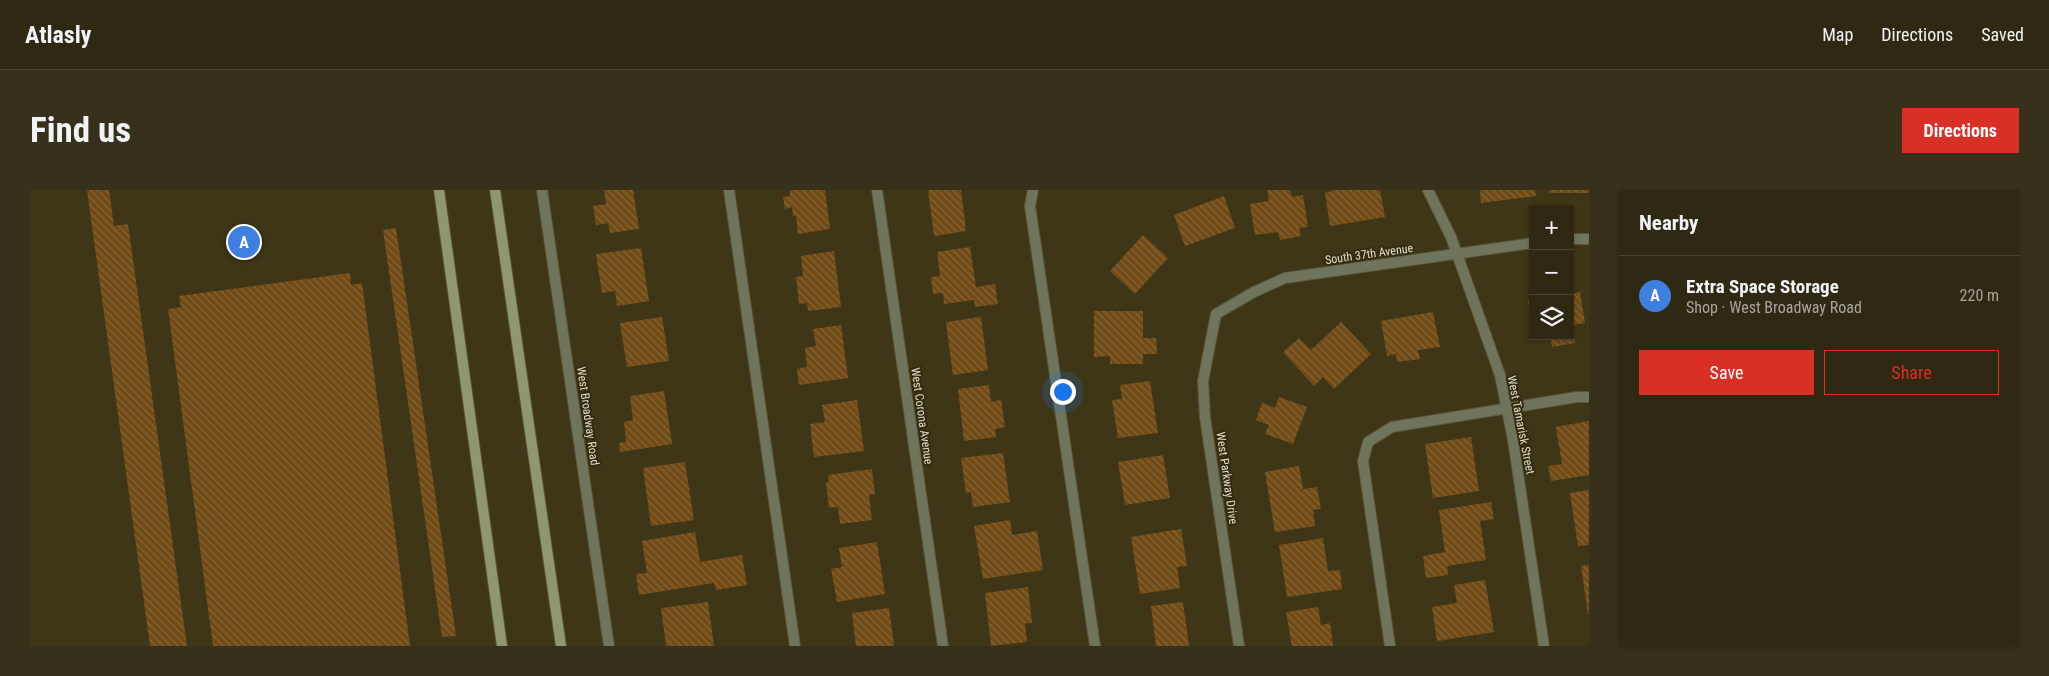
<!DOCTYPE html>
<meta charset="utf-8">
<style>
:root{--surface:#2f2812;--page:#37301b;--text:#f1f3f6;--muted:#a7a69f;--line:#4a4432;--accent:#d93025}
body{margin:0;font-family:"Roboto Condensed",sans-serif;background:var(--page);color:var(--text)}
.controls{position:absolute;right:15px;top:15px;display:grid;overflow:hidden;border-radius:0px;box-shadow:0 1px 4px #0004}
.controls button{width:45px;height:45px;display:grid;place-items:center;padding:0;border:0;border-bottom:1px solid var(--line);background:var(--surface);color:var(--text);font:25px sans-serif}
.you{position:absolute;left:1032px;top:201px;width:18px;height:18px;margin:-12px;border:4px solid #fff;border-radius:50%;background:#1a73e8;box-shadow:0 0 0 8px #1a73e833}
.badge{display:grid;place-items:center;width:32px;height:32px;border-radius:50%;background:var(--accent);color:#fff;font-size:16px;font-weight:700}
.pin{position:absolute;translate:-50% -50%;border:2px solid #fff;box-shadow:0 1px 5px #0006}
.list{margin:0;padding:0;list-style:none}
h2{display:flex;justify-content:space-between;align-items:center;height:65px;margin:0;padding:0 20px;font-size:21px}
h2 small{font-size:16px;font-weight:400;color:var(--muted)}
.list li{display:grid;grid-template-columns:32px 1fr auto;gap:15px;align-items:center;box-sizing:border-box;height:80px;padding:0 20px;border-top:1px solid var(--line)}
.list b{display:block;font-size:19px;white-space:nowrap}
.list p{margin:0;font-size:16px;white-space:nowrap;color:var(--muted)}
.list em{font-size:16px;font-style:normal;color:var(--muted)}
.actions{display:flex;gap:10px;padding:15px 20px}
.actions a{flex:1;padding:11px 0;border:1px solid var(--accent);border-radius:0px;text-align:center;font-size:18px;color:var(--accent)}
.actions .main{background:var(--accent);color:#fff}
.icon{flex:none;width:28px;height:28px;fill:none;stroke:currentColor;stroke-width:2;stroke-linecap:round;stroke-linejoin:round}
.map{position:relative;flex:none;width:1559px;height:456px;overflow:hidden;border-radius:0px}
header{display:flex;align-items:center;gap:30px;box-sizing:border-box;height:70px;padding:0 25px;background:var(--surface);border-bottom:1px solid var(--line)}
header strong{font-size:24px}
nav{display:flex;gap:28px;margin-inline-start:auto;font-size:18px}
.intro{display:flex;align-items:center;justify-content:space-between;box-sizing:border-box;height:120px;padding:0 30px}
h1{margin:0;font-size:35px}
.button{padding:12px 22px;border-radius:0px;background:var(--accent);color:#fff;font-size:18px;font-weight:700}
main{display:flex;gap:30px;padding:0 30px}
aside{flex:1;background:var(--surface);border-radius:0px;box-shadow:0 1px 4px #0004}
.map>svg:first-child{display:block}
.building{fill:url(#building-back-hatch)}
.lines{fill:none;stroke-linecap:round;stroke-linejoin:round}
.lane-casing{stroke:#5c5438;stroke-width:12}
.street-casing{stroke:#5c5438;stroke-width:12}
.secondary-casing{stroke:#5c5438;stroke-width:12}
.lane{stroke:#6f755c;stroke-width:10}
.street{stroke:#6f755c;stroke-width:10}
.secondary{stroke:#8e976f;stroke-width:10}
.labels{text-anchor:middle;stroke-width:4;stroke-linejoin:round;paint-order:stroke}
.street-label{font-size:12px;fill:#e2ddcc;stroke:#342c0e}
</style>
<header>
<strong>Atlasly</strong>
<nav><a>Map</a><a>Directions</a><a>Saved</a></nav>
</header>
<div class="intro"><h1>Find us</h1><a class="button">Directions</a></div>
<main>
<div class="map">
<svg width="1559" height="456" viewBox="0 0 1559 456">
<defs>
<pattern id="building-back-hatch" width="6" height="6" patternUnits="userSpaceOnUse" patternTransform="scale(1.25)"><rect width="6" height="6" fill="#714b16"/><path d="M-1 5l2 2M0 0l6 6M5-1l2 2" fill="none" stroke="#856437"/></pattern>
</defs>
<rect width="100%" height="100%" fill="#3f3618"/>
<path class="building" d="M 57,0 L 79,0 L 84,36 L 98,34 L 157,456 L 120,456 Z
M 574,0 L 603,0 L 609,39 L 580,43 L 578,33 L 566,35 L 563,16 L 576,14 Z
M 795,0 L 800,39 L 768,44 L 766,26 L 763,26 L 762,17 L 755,19 L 753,7 L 760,6 L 760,1 L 762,0 Z
M 898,0 L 931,0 L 936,41 L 904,46 Z
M 1237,0 L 1260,0 L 1262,7 L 1273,5 L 1278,37 L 1269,38 L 1271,46 L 1250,50 L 1248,42 L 1225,45 L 1220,14 L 1239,11 Z
M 1305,0 L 1350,0 L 1355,27 L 1300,36 L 1295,3 Z
M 1450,0 L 1505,0 L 1506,6 L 1451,13 Z
M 1519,0 L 1559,0 L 1559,3 L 1519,3 Z
M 1194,6 L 1205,38 L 1155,56 L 1144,25 Z
M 366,38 L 426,446 L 412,447 L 353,40 Z
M 1113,45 L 1138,68 L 1105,104 L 1080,81 Z
M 940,57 L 946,97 L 965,94 L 968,114 L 945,117 L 944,110 L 914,114 L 913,103 L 903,104 L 901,87 L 910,86 L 907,62 Z
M 611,58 L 619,111 L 587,116 L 585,101 L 572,103 L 566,64 Z
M 804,61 L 811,117 L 778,121 L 777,113 L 769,114 L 766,87 L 773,86 L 771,66 Z
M 320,83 L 321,95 L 332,93 L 380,456 L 183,456 L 138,119 L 151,117 L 149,106 Z
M 1550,102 L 1555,133 L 1542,135 L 1545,153 L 1522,157 L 1520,146 L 1540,146 L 1540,104 Z
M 1503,110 L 1503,134 L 1502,134 L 1498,111 Z
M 1064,121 L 1113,121 L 1113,148 L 1126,148 L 1127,164 L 1113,164 L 1113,174 L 1080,174 L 1080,166 L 1064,167 Z
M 1403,122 L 1410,157 L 1388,160 L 1390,169 L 1367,172 L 1366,164 L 1357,166 L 1351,131 Z
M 632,127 L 639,171 L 597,177 L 590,133 Z
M 951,127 L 958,180 L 923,185 L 916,132 Z
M 1311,132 L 1341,164 L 1304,199 L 1293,187 L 1284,196 L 1253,162 L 1269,148 L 1281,160 Z
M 811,135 L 818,188 L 769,195 L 767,179 L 777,177 L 775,158 L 786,156 L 783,139 Z
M 1120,191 L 1128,243 L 1088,248 L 1082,210 L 1092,209 L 1090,195 Z
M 959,195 L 961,212 L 971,210 L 975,237 L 965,239 L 966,247 L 934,251 L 928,199 Z
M 634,201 L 642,254 L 590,262 L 589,253 L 596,252 L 594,232 L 603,230 L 600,206 Z
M 1249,207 L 1277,217 L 1263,254 L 1235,244 L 1239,235 L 1226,230 L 1232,213 L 1245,218 Z
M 827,210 L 834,261 L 784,267 L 780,234 L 795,232 L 792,215 Z
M 1559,231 L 1559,285 L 1521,291 L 1518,276 L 1532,274 L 1526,237 Z
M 1441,247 L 1449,301 L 1403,308 L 1395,254 Z
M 973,263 L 980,312 L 943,317 L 941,302 L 936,303 L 931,268 Z
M 1133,265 L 1140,308 L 1095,315 L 1088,272 Z
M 655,272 L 664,330 L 621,336 L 613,278 Z
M 1269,276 L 1273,299 L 1287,297 L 1291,319 L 1283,320 L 1285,336 L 1245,342 L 1235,282 Z
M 842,279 L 845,304 L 839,305 L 842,330 L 810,334 L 808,317 L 799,318 L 796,293 L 799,292 L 798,285 Z
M 1559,300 L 1559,355 L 1548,356 L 1540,303 Z
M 1461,312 L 1464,329 L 1450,331 L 1456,370 L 1417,376 L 1418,385 L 1396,388 L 1393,366 L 1415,362 L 1409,320 Z
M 980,330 L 982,345 L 1007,341 L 1013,380 L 953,389 L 944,336 Z
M 1151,339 L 1157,376 L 1147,377 L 1150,398 L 1110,404 L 1101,347 Z
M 665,342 L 670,372 L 712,365 L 717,395 L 686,400 L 684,393 L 609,405 L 606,384 L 617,383 L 612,351 Z
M 1293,348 L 1298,381 L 1310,380 L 1312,399 L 1257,407 L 1249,355 Z
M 847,352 L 855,404 L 807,412 L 801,379 L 812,377 L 809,358 Z
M 1559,375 L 1559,424 L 1558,424 L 1551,376 Z
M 1455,390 L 1464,442 L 1407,451 L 1402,417 L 1427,413 L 1424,395 Z
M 998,397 L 1002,433 L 995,433 L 997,452 L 961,456 L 955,403 Z
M 678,412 L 684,456 L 636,456 L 631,418 Z
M 1153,412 L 1159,456 L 1126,456 L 1121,416 Z
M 1288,417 L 1291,435 L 1300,433 L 1303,456 L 1262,456 L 1256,422 Z
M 859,418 L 864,456 L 826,456 L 822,423 Z"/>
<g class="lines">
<defs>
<path id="lane" d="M 699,0 L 765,456
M 1003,0 L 1000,16 L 1065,456
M 1360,456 L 1333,271 L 1338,252 L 1362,237 L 1547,207 L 1559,207"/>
<path id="street" d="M 512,0 L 579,456
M 847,0 L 913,456
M 1398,0 L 1421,47 L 1470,185 L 1483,250 L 1514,456
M 1540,49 L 1559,49
M 1209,456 L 1175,227 L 1173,191 L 1186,124 L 1224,102 L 1255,88 L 1503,53"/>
<path id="secondary" d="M 409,0 L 472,456
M 465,0 L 531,456"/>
</defs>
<use href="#lane" class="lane-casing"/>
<use href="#street" class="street-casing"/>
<use href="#secondary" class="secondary-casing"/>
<use href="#lane" class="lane"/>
<use href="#street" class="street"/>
<use href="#secondary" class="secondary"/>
</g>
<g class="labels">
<g class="street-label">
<text transform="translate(1339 64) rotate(-8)" y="4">South 37th Avenue</text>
<text transform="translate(558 226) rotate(82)" y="4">West Broadway Road</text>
<text transform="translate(892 226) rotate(82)" y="4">West Corona Avenue</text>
<text transform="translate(1491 235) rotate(79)" y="4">West Tamarisk Street</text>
<text transform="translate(1197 288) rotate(82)" y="4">West Parkway Drive</text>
</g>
</g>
</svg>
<div class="controls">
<button>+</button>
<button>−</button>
<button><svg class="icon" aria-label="layers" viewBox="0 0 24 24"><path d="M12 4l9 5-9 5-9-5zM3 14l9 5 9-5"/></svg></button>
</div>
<div class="you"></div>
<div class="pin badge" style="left:214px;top:52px;background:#3f7fe0">A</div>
</div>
<aside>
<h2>Nearby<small></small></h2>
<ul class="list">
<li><span class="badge" style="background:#3f7fe0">A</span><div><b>Extra Space Storage</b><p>Shop · West Broadway Road</p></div><em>220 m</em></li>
</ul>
<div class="actions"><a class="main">Save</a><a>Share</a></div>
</aside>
</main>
